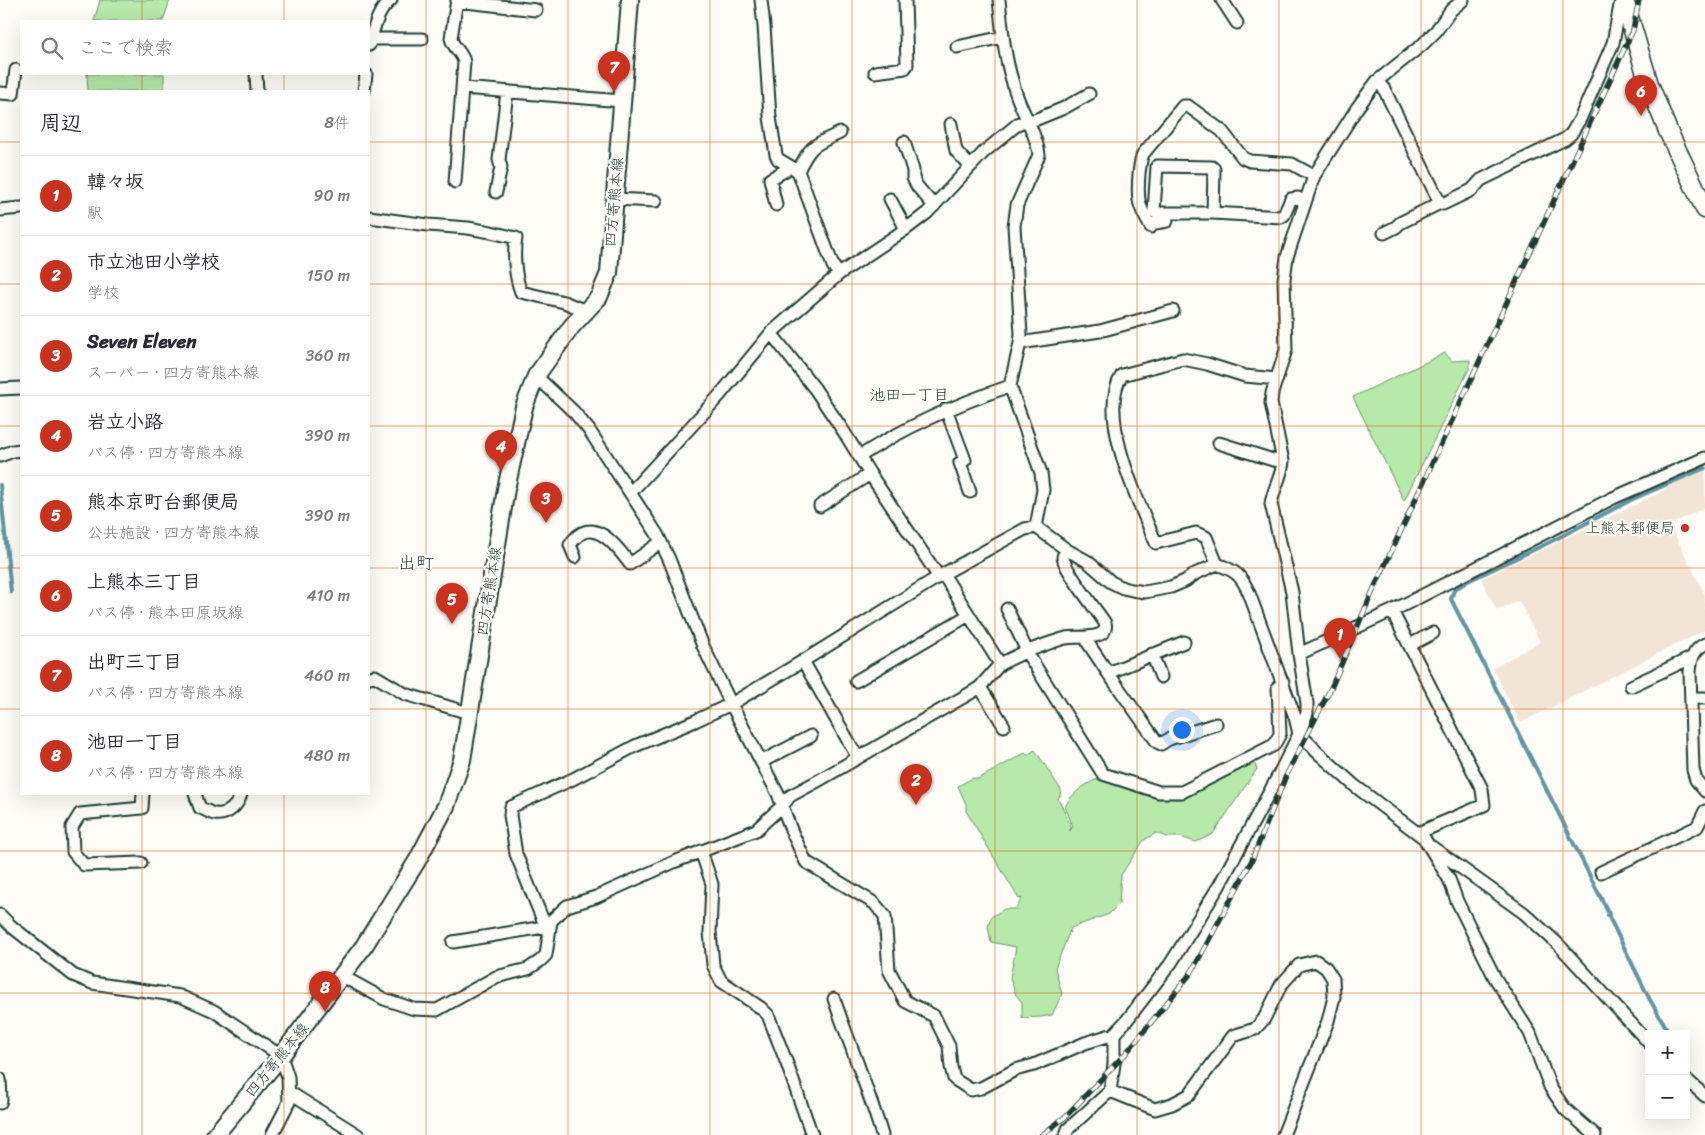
<!DOCTYPE html>
<html lang="ja">
<meta charset="utf-8">
<style>
:root{--surface:#fff;--page:#f7f7f7;--text:#2b2b33;--muted:#7c7c81;--line:#e1e1e2;--accent:#c8321e}
body{margin:0;font-family:Sriracha,"Klee One",sans-serif;background:var(--page);color:var(--text)}
.controls{position:absolute;right:15px;bottom:15px;display:grid;overflow:hidden;border-radius:0px;box-shadow:0 5px 20px #0002}
.controls button{width:45px;height:45px;display:grid;place-items:center;padding:0;border:0;border-bottom:1px solid var(--line);background:var(--surface);color:var(--text);font:25px sans-serif}
.you{position:absolute;left:1181px;top:729px;width:18px;height:18px;margin:-12px;border:4px solid #fff;border-radius:50%;background:#1a73e8;box-shadow:0 0 0 8px #1a73e833}
.badge{display:grid;place-items:center;width:32px;height:32px;border-radius:50%;background:var(--accent);color:#fff;font-size:16px;font-weight:700}
.pin{position:absolute;translate:-50% -41px;filter:drop-shadow(0 1px 2px #0008)}
.pin::after{content:'';position:absolute;top:26px;width:18px;height:15px;background:inherit;clip-path:polygon(0 0,100% 0,50% 100%)}
.list{margin:0;padding:0;list-style:none}
h2{display:flex;justify-content:space-between;align-items:center;height:65px;margin:0;padding:0 20px;font-size:21px}
h2 small{font-size:16px;font-weight:400;color:var(--muted)}
.list li{display:grid;grid-template-columns:32px 1fr auto;gap:15px;align-items:center;box-sizing:border-box;height:80px;padding:0 20px;border-top:1px solid var(--line)}
.list b{display:block;font-size:19px;white-space:nowrap}
.list p{margin:0;font-size:16px;white-space:nowrap;color:var(--muted)}
.list em{font-size:16px;font-style:normal;color:var(--muted)}
.icon{flex:none;width:28px;height:28px;fill:none;stroke:currentColor;stroke-width:2;stroke-linecap:round;stroke-linejoin:round}
.map{position:relative;flex:none;width:1705px;height:1135px;overflow:hidden}
.search{position:absolute;background:var(--surface);box-shadow:0 5px 20px #0002;left:20px;top:20px;width:350px;height:55px;display:flex;align-items:center;gap:12px;box-sizing:border-box;padding:0 18px;border-radius:0px;color:var(--muted);font-size:19px}
.panel{position:absolute;background:var(--surface);box-shadow:0 5px 20px #0002;left:20px;top:90px;width:350px;height:705px;border-radius:0px}
.map>svg:first-child{display:block}
.built{fill:#f2e5d6}
.green{fill:#b6e9aa;stroke:#6a936f}
.lines{fill:none;stroke-linecap:round;stroke-linejoin:round}
.stream{stroke:#6196a4;stroke-width:4}
.minor-casing{stroke:#1f3d34;stroke-width:15}
.secondary-casing{stroke:#1f3d34;stroke-width:20}
.primary-casing{stroke:#1f3d34;stroke-width:21}
.minor{stroke:#fdfcf7;stroke-width:11}
.secondary{stroke:#fdfcf7;stroke-width:16}
.primary{stroke:#fdfcf7;stroke-width:18}
.rail-casing{stroke:#1f3d34;stroke-width:5.5}
.rail{stroke:#fdfcf7;stroke-width:4;stroke-dasharray:11;stroke-linecap:butt}
.grid{fill:none;stroke:#e8590c;stroke-width:1;stroke-opacity:0.55}
.poi-dot{fill:#c8321e;stroke:#fdfcf7;stroke-width:2}
.labels{text-anchor:middle;stroke-width:4.5;stroke-linejoin:round;paint-order:stroke}
.street-label{font-size:15px;fill:#1f3d34;stroke:#fdfcf7}
.poi-label{font-size:15px;fill:#1f3d34;stroke:#fdfcf7;text-anchor:end}
.neighbourhood-label{font-size:16px;fill:#1f3d34;stroke:#fdfcf7}
.quarter-label{font-size:18px;fill:#1f3d34;stroke:#fdfcf7}
</style>
<div class="map">
<svg width="1705" height="1135" viewBox="0 0 1705 1135">
<rect width="100%" height="100%" fill="#fdfcf7"/>
<filter id="ink" filterUnits="userSpaceOnUse"><feTurbulence type="fractalNoise" baseFrequency=".02" numOctaves="2"/><feDisplacementMap in="SourceGraphic" scale="10" xChannelSelector="R" yChannelSelector="G"/><feConvolveMatrix kernelMatrix="1 2 1 2 8 2 1 2 1" color-interpolation-filters="sRGB"/></filter>
<g filter="url(#ink)">
<path class="built" d="M 1705,466 L 1705,507 L 1670,525 L 1705,595 L 1705,630 L 1520,723 L 1493,668 L 1540,642 L 1519,601 L 1497,610 L 1481,579 L 1653,496 Z"/>
<path class="green" d="M 100,0 L 170,0 L 163,21 L 94,21 Z
M 87,74 L 164,74 L 164,91 L 88,91 Z
M 1445,353 L 1452,361 L 1470,360 L 1469,369 L 1404,501 L 1353,397 Z
M 1035,750 L 1061,790 L 1060,796 L 1058,798 L 1071,826 L 1070,831 L 1073,826 L 1065,807 C 1072,792 1088,782 1103,777 L 1172,795 L 1253,760 L 1257,769 L 1213,834 L 1196,842 L 1180,837 L 1168,837 L 1156,833 L 1144,840 L 1121,875 L 1119,904 L 1109,914 L 1071,928 L 1055,968 L 1062,994 L 1052,1015 L 1041,1017 L 1022,1018 L 1022,1002 L 1016,995 L 1010,978 L 1016,947 L 991,942 L 988,927 L 991,917 L 1004,909 L 1016,909 L 1022,898 L 1019,899 L 966,811 L 966,804 L 958,786 L 973,778 L 978,779 L 1025,753 L 1027,755 Z"/>
<g class="lines">
<path class="stream" d="M 0,485 L 11,592
M 1670,1034 L 1650,1000 L 1608,915 L 1609,914 L 1451,599 L 1454,590 L 1466,582 L 1550,542 L 1633,499 L 1705,468"/>
<defs>
<path id="minor" d="M 761,0 L 764,26 L 770,117 L 776,155 L 778,159 L 798,171 L 833,266 L 839,274
M 999,0 C 1002,27 1004,54 1012,80 C 1015,93 1021,107 1027,119 C 1032,131 1038,142 1039,155 L 1017,205 L 1014,226 L 1021,334 L 1020,343 L 1010,386 L 1041,473 L 1043,490 L 1036,527
M 1222,0 L 1237,23
M 457,1 L 536,10
M 371,39 L 422,39
M 369,45 C 374,29 377,11 391,0
M 957,47 L 1003,37
M 875,72 L 905,68 L 907,65 L 905,0
M 256,74 L 257,91
M 1377,81 L 1384,89 L 1440,203 L 1443,204 L 1472,190 L 1481,180 L 1565,139 L 1571,134 L 1580,119 L 1613,43 L 1621,0
M 463,88 L 622,101
M 364,91 L 366,74
M 0,93 L 13,94 L 16,70
M 951,124 L 956,151 L 970,166
M 904,142 L 913,170 L 913,178 L 917,186 L 934,206
M 798,171 C 811,144 814,145 840,133
M 455,182 L 464,62 C 462,52 453,48 451,38 L 457,0
M 496,192 L 501,167 L 499,160 L 507,92
M 615,199 L 656,201
M 890,199 L 906,229
M 776,205 L 770,179 L 786,170 L 789,166
M 0,210 L 21,208
M 1213,213 L 1214,169 L 1212,167 L 1157,166 L 1154,211 L 1156,213 L 1213,213 L 1281,217 L 1284,215 L 1291,199 L 1298,198 L 1305,202
M 369,217 L 428,225 L 468,228 L 491,232 L 516,238 C 513,254 515,277 521,292 L 564,302 L 586,311
M 1150,224 L 1167,221
M 1151,227 C 1138,206 1137,199 1139,174 C 1140,167 1140,161 1143,154 L 1183,106 L 1188,106 L 1222,131 L 1243,158 L 1250,161 L 1292,164 L 1314,176
M 1384,233 L 1396,227 L 1400,223 L 1440,203
M 771,333 L 815,389 L 844,432 L 870,474 L 939,577
M 1020,343 L 1100,331 L 1173,311
M 536,376 L 574,412 L 589,430 L 657,534 L 669,559 L 703,646 L 731,704 L 778,794 L 791,830 L 806,862 L 874,903 L 885,916 L 889,970 L 905,1001 L 934,1016 L 949,1046 L 951,1067 L 954,1079 L 971,1090 L 981,1088 L 1015,1070 L 1034,1065 L 1085,1043 L 1114,1034 L 1127,1020 L 1171,963 L 1219,886 L 1277,778 L 1299,734 L 1307,713 L 1307,703 L 1299,654 L 1292,592 L 1271,504 C 1273,489 1282,477 1283,461 L 1271,403 L 1272,393 L 1286,350 L 1284,279 L 1287,257 L 1314,176 L 1357,108 L 1377,81 L 1422,45 L 1436,31 L 1451,10 L 1463,0
M 0,389 L 21,388
M 946,409 L 965,460 L 960,463 L 970,492
M 1219,443 L 1273,460 L 1283,461
M 0,456 L 13,451 L 21,450
M 860,456 C 907,426 957,404 1010,386
M 630,493 L 719,396 L 771,333 L 839,274 L 906,229 L 927,213 L 984,152 L 1019,123 L 1037,119 L 1064,108 L 1089,94
M 820,506 L 870,474
M 575,557 L 570,545 C 591,512 616,545 630,564 L 661,542
M 1217,564 L 1206,537 L 1196,533 L 1156,543 C 1139,503 1096,415 1122,375 L 1183,359 L 1207,364 L 1245,376 L 1277,379
M 943,574 L 1000,664
M 1007,609 L 1027,651 C 1040,647 1053,641 1066,638 C 1077,636 1110,641 1105,623 C 1098,612 1063,568 1063,557 C 1063,555 1066,551 1067,550
M 1392,611 L 1482,789 L 1484,805 L 1418,833
M 1087,637 L 1088,643 L 1108,673 L 1157,742 L 1161,744 L 1169,739 L 1216,724
M 1705,644 C 1693,650 1691,659 1690,672 L 1693,770 L 1696,780 L 1705,791
M 1410,645 L 1433,633
M 1152,654 L 1161,677
M 1299,654 L 1392,611 L 1613,498 L 1705,458
M 803,661 L 858,758
M 1108,673 L 1184,642
M 369,677 L 375,676 L 405,694 L 469,713
M 856,681 L 969,615
M 1631,686 L 1691,658
M 980,687 L 1004,726
M 1691,698 L 1705,698
M 761,762 L 811,736
M 195,794 L 200,808 C 205,809 211,814 215,814 C 228,816 238,805 241,794
M 1432,847 L 1524,913 L 1558,944 L 1649,1043
M 701,851 L 712,884 L 710,932 L 713,965 L 721,981 L 761,1008 L 768,1015 L 786,1061 L 812,1135
M 141,863 L 84,865 L 73,852 L 72,827 L 80,814 L 142,808 L 143,794
M 1601,872 L 1697,827 L 1705,811
M 0,915 L 11,926 L 73,975 L 92,983 L 180,996 L 214,1011 L 281,1056 L 288,1077 L 289,1102 L 272,1135
M 550,926 L 542,918 L 516,854 L 510,815 L 511,807 L 573,779 L 635,746 L 695,721 L 731,704 L 803,661 L 943,574 L 1025,529 L 1036,527 L 1067,550 L 1087,561 L 1111,582 L 1123,588 L 1132,590 L 1145,592 L 1171,587 L 1185,581 L 1195,574 L 1217,564 C 1236,571 1241,575 1249,593 L 1295,717 L 1299,734 L 1310,744 L 1316,751 L 1355,786 L 1424,838 L 1449,879 L 1457,901 L 1495,978 L 1530,1033 L 1550,1087 L 1565,1109 L 1595,1135
M 453,942 L 550,926
M 342,976 L 384,999 L 414,1009 L 437,1010 L 496,977 L 528,969 L 540,961 L 546,955 L 551,921 L 567,906 L 596,897 L 674,862 L 756,830 L 783,805 L 790,796 L 816,782 L 974,691 L 980,687 L 1000,664 L 1027,651 L 1029,656 L 1103,774 L 1159,792 L 1182,792 L 1274,745 L 1280,734 L 1278,687 L 1283,682
M 834,999 C 850,1045 868,1089 882,1135
M 0,1079 L 1,1100 L 0,1103
M 1686,1079 L 1705,1096
M 1110,1091 L 1155,1109 L 1172,1104 L 1189,1095 L 1233,1036 L 1255,1029 L 1264,1019 L 1281,985 L 1299,965 L 1316,961 L 1326,968 L 1333,979 L 1334,997 L 1328,1021 L 1283,1135
M 289,1092 L 358,1135
M 1066,1135 L 1068,1129 L 1110,1091 L 1114,1064 L 1114,1034"/>
<path id="secondary" d="M 215,1135 L 281,1056 L 364,946 L 417,861 L 446,806 L 462,760 L 506,489 L 524,407 L 536,376 L 572,326 L 599,297 L 609,273 L 630,0"/>
<path id="primary" d="M 1624,0 L 1649,84 L 1668,131 L 1705,209"/>
</defs>
<use href="#minor" class="minor-casing"/>
<use href="#secondary" class="secondary-casing"/>
<use href="#primary" class="primary-casing"/>
<use href="#minor" class="minor"/>
<use href="#secondary" class="secondary"/>
<use href="#primary" class="primary"/>
<defs>
<path id="rail" d="M 1042,1135 L 1065,1117 L 1127,1052 L 1191,973 L 1252,860 L 1285,778 L 1331,688 L 1372,593 L 1633,30 L 1639,0"/>
</defs>
<use href="#rail" class="rail-casing"/>
<use href="#rail" class="rail"/>
</g>
</g>
<path class="grid" d="M 142,0 L 142,21M 284,0 L 284,21M 426,0 L 426,1135M 568,0 L 568,1135M 710,0 L 710,1135M 852,0 L 852,1135M 995,0 L 995,1135M 1137,0 L 1137,1135M 1279,0 L 1279,1135M 1421,0 L 1421,1135M 1563,0 L 1563,1135M 142,74 L 142,91M 284,74 L 284,91M 0,142 L 21,142M 369,142 L 1705,142M 0,284 L 21,284M 369,284 L 1705,284M 0,426 L 21,426M 369,426 L 1705,426M 0,568 L 21,568M 369,568 L 1705,568M 0,709 L 21,709M 369,709 L 1705,709M 142,794 L 142,1135M 284,794 L 284,1135M 0,851 L 1705,851M 0,993 L 1705,993"/>
<circle class="poi-dot" cx="1685" cy="528" r="5"/>
<g class="labels">
<g class="street-label">
<text transform="translate(614 202) rotate(-85)" y="5">四方寄熊本線</text>
<text transform="translate(489 591) rotate(-81)" y="5">四方寄熊本線</text>
<text transform="translate(277 1060) rotate(-51)" y="5">四方寄熊本線</text>
</g>
<g class="poi-label">
<text x="1675" y="533">上熊本郵便局</text>
</g>
<g class="neighbourhood-label">
<text x="909" y="400">池田一丁目</text>
</g>
<g class="quarter-label">
<text x="416" y="569">出町</text>
</g>
</g>
</svg>
<div class="controls">
<button>+</button>
<button>−</button>
</div>
<div class="you"></div>
<div class="pin badge" style="left:1340px;top:659px">1</div>
<div class="pin badge" style="left:916px;top:805px">2</div>
<div class="pin badge" style="left:546px;top:523px">3</div>
<div class="pin badge" style="left:501px;top:471px">4</div>
<div class="pin badge" style="left:452px;top:624px">5</div>
<div class="pin badge" style="left:1641px;top:116px">6</div>
<div class="pin badge" style="left:614px;top:92px">7</div>
<div class="pin badge" style="left:325px;top:1012px">8</div>
<div class="search"><svg class="icon" aria-label="search" viewBox="0 0 24 24"><circle cx="10" cy="10" r="6"/><path d="M15 15l6 6"/></svg>ここで検索</div>
<section class="panel">
<h2>周辺<small>8件</small></h2>
<ul class="list">
<li><span class="badge">1</span><div><b>韓々坂</b><p>駅</p></div><em>90 m</em></li>
<li><span class="badge">2</span><div><b>市立池田小学校</b><p>学校</p></div><em>150 m</em></li>
<li><span class="badge">3</span><div><b>Seven Eleven</b><p>スーパー · 四方寄熊本線</p></div><em>360 m</em></li>
<li><span class="badge">4</span><div><b>岩立小路</b><p>バス停 · 四方寄熊本線</p></div><em>390 m</em></li>
<li><span class="badge">5</span><div><b>熊本京町台郵便局</b><p>公共施設 · 四方寄熊本線</p></div><em>390 m</em></li>
<li><span class="badge">6</span><div><b>上熊本三丁目</b><p>バス停 · 熊本田原坂線</p></div><em>410 m</em></li>
<li><span class="badge">7</span><div><b>出町三丁目</b><p>バス停 · 四方寄熊本線</p></div><em>460 m</em></li>
<li><span class="badge">8</span><div><b>池田一丁目</b><p>バス停 · 四方寄熊本線</p></div><em>480 m</em></li>
</ul>
</section>
</div>
